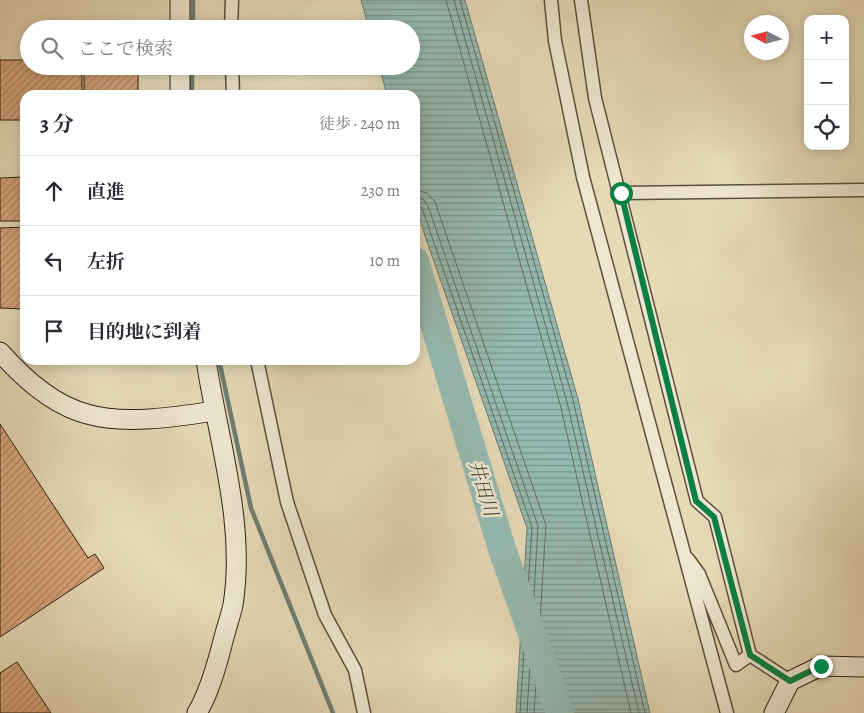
<!DOCTYPE html>
<html lang="ja">
<meta charset="utf-8">
<style>
:root{--surface:#fff;--page:#f7f7f7;--text:#2b2b33;--muted:#7c7c81;--line:#e1e1e2}
body{margin:0;font-family:Alegreya,"Noto Serif JP",serif;background:var(--page);color:var(--text)}
.controls{position:absolute;right:15px;top:15px;display:grid;overflow:hidden;border-radius:10px;box-shadow:0 2px 12px #0003}
.controls button{width:45px;height:45px;display:grid;place-items:center;padding:0;border:0;border-bottom:1px solid var(--line);background:var(--surface);color:var(--text);font:25px sans-serif}
.compass{position:absolute;left:744px;top:15px;width:45px;height:45px;border-radius:50%;background:var(--surface);box-shadow:0 2px 12px #0003;rotate:276deg}
.stop{position:absolute;width:15px;height:15px;margin:-11px;border:4px solid #0b8043;border-radius:50%;background:#fff}
.stop.end{background:#0b8043;border-color:#fff;box-shadow:0 1px 5px #0008}
.list{margin:0;padding:0;list-style:none}
h2{display:flex;justify-content:space-between;align-items:center;height:65px;margin:0;padding:0 20px;font-size:21px}
h2 small{font-size:16px;font-weight:400;color:var(--muted)}
.list li{display:grid;grid-template-columns:32px 1fr auto;gap:15px;align-items:center;box-sizing:border-box;height:70px;padding:0 20px;border-top:1px solid var(--line)}
.list b{display:block;font-size:19px;white-space:nowrap}
.list em{font-size:16px;font-style:normal;color:var(--muted)}
.icon{flex:none;width:28px;height:28px;fill:none;stroke:currentColor;stroke-width:2;stroke-linecap:round;stroke-linejoin:round}
.map{position:relative;flex:none;width:864px;height:713px;overflow:hidden}
.search{position:absolute;background:var(--surface);box-shadow:0 2px 12px #0003;left:20px;top:20px;width:400px;height:55px;display:flex;align-items:center;gap:12px;box-sizing:border-box;padding:0 18px;border-radius:28px;color:var(--muted);font-size:19px}
.panel{position:absolute;background:var(--surface);box-shadow:0 2px 12px #0003;left:20px;top:90px;width:400px;height:275px;border-radius:15px}
.map>svg:first-child{display:block}
.water{fill:url(#water-rules);stroke:#6d7d72}
.lines{fill:none;stroke-linecap:round;stroke-linejoin:round}
.shore{stroke:#626e62;stroke-width:1}
.stream{stroke:#6d7d72;stroke-width:4.5}
.river{stroke:#96bab1;stroke-width:28}
.building{fill:url(#building-hatch);stroke:#2f2113}
.street-casing{stroke:#5c4f3c;stroke-width:15}
.secondary-casing{stroke:#2f2113;stroke-width:21}
.street{stroke:#eee6d0;stroke-width:12}
.secondary{stroke:#eee6d0;stroke-width:19}
.route{stroke:#0b8043;stroke-width:6}
.labels{text-anchor:middle;stroke-width:5;stroke-linejoin:round;paint-order:stroke}
.water-label{font-size:19px;font-style:italic;fill:#4e4f42;stroke:#eee6d0}
</style>
<div class="map">
<svg width="864" height="713" viewBox="0 0 864 713">
<defs>
<pattern id="water-rules" width="6" height="5" patternUnits="userSpaceOnUse" patternTransform="scale(1.25)"><rect width="6" height="5" fill="#96bab1"/><path d="M0 2.5h6" fill="none" stroke="#7b978f"/></pattern>
<pattern id="building-hatch" width="6" height="6" patternUnits="userSpaceOnUse" patternTransform="scale(1.25)"><rect width="6" height="6" fill="#d8a57c"/><path d="M-1 1l2-2M0 6l6-6M5 7l2-2" fill="none" stroke="#b08664"/></pattern>
</defs>
<rect width="100%" height="100%" fill="#e5d9b6"/>
<filter id="stains"><feTurbulence type="fractalNoise" baseFrequency=".004" numOctaves="4"/><feColorMatrix values="0 0 0 0 .2 0 0 0 0 .09 0 0 0 0 .02 0 0 0 .5 -.17"/></filter>
<radialGradient id="worn" r=".72"><stop offset=".6" stop-color="#630" stop-opacity="0"/><stop offset="1" stop-color="#630" stop-opacity=".3"/></radialGradient>
<path class="water" d="M 361,0 L 465,0 L 578,399 L 650,713 L 516,713 L 527,528 L 424,233 L 415,201 L 415,95 L 387,95 L 379,66 L 411,66 L 411,29 L 369,29 Z"/>
<g class="lines">
<path class="shore" d="M 446,0 L 560,404 L 631,713
M 454,0 L 567,402 L 639,713
M 460,0 L 573,400 L 645,713
M 415,190 L 427,193 L 435,202 L 546,525 L 534,713
M 415,198 L 423,199 L 428,206 L 538,526 L 527,713
M 415,204 L 422,208 L 532,527 L 520,713"/>
<path class="stream" d="M 193,29 L 193,0
M 192,95 L 192,66
M 219,360 L 251,508 L 333,713"/>
<path class="river" d="M 415,261 L 502,549 L 560,713"/>
</g>
<path class="building" d="M 0,60 L 29,60 L 29,66 L 82,66 L 82,95 L 25,95 L 25,120 L 0,120 Z
M 84,66 L 138,66 L 138,95 L 84,95 Z
M 25,177 L 25,221 L 0,221 L 0,178 Z
M 25,227 L 25,309 L 0,308 L 0,228 Z
M 0,424 L 88,558 L 95,554 L 104,568 L 0,637 Z
M 17,662 L 51,713 L 0,713 L 0,673 Z"/>
<g class="lines">
<defs>
<path id="street" d="M 551,0 L 555,41 L 583,177 L 727,713
M 581,0 L 595,98 L 697,501 L 715,517 L 750,655
M 231,29 L 232,0
M 232,66 L 233,95
M 621,193 L 864,190
M 257,360 L 287,502 L 325,615 L 355,670 L 364,713
M 688,559 L 699,574 L 736,665 L 750,655 L 790,681"/>
<path id="secondary" d="M 180,0 L 180,29
M 180,66 L 180,95
M 0,352 C 23,378 52,405 87,414 C 124,425 176,417 214,411
M 197,713 C 209,693 216,668 222,645 C 225,632 230,618 233,605 C 246,523 218,440 206,360
M 774,713 L 790,681 L 821,666 L 864,667"/>
</defs>
<use href="#street" class="street-casing"/>
<use href="#secondary" class="secondary-casing"/>
<use href="#street" class="street"/>
<use href="#secondary" class="secondary"/>
</g>
<g class="lines">
<path class="route" d="M 621,193 L 696,501 L 714,517 L 750,655 L 790,681 L 821,666"/>
</g>
<g class="labels">
<g class="water-label">
<text transform="translate(484 488) rotate(73)" y="7">井田川</text>
</g>
</g>
<rect width="100%" height="100%" filter="url(#stains)"/>
<rect width="100%" height="100%" fill="url(#worn)"/>
</svg>
<div class="controls">
<button>+</button>
<button>−</button>
<button><svg class="icon" aria-label="locate" viewBox="0 0 24 24"><circle cx="12" cy="12" r="6"/><path d="M12 2v4M12 18v4M2 12h4M18 12h4"/></svg></button>
</div>
<svg class="compass" viewBox="-18 -18 36 36"><path d="M0-13l5 13h-10z" fill="#e53935"/><path d="M0 13l5-13h-10z" fill="#7c7c81"/></svg>
<div class="stop" style="left:621px;top:193px"></div>
<div class="stop end" style="left:821px;top:666px"></div>
<div class="search"><svg class="icon" aria-label="search" viewBox="0 0 24 24"><circle cx="10" cy="10" r="6"/><path d="M15 15l6 6"/></svg>ここで検索</div>
<section class="panel">
<h2>3 分<small>徒歩 · 240 m</small></h2>
<ul class="list">
<li><svg class="icon" aria-label="ahead" viewBox="0 0 24 24"><path d="M12 20V5M6 11l6-6 6 6"/></svg><div><b>直進</b></div><em>230 m</em></li>
<li><svg class="icon" aria-label="left" viewBox="0 0 24 24"><path d="M17 20v-9H6M10 6l-5 5 5 5"/></svg><div><b>左折</b></div><em>10 m</em></li>
<li><svg class="icon" aria-label="arrive" viewBox="0 0 24 24"><path d="M6 21V4h12l-3 4 3 4H6"/></svg><div><b>目的地に到着</b></div></li>
</ul>
</section>
</div>
